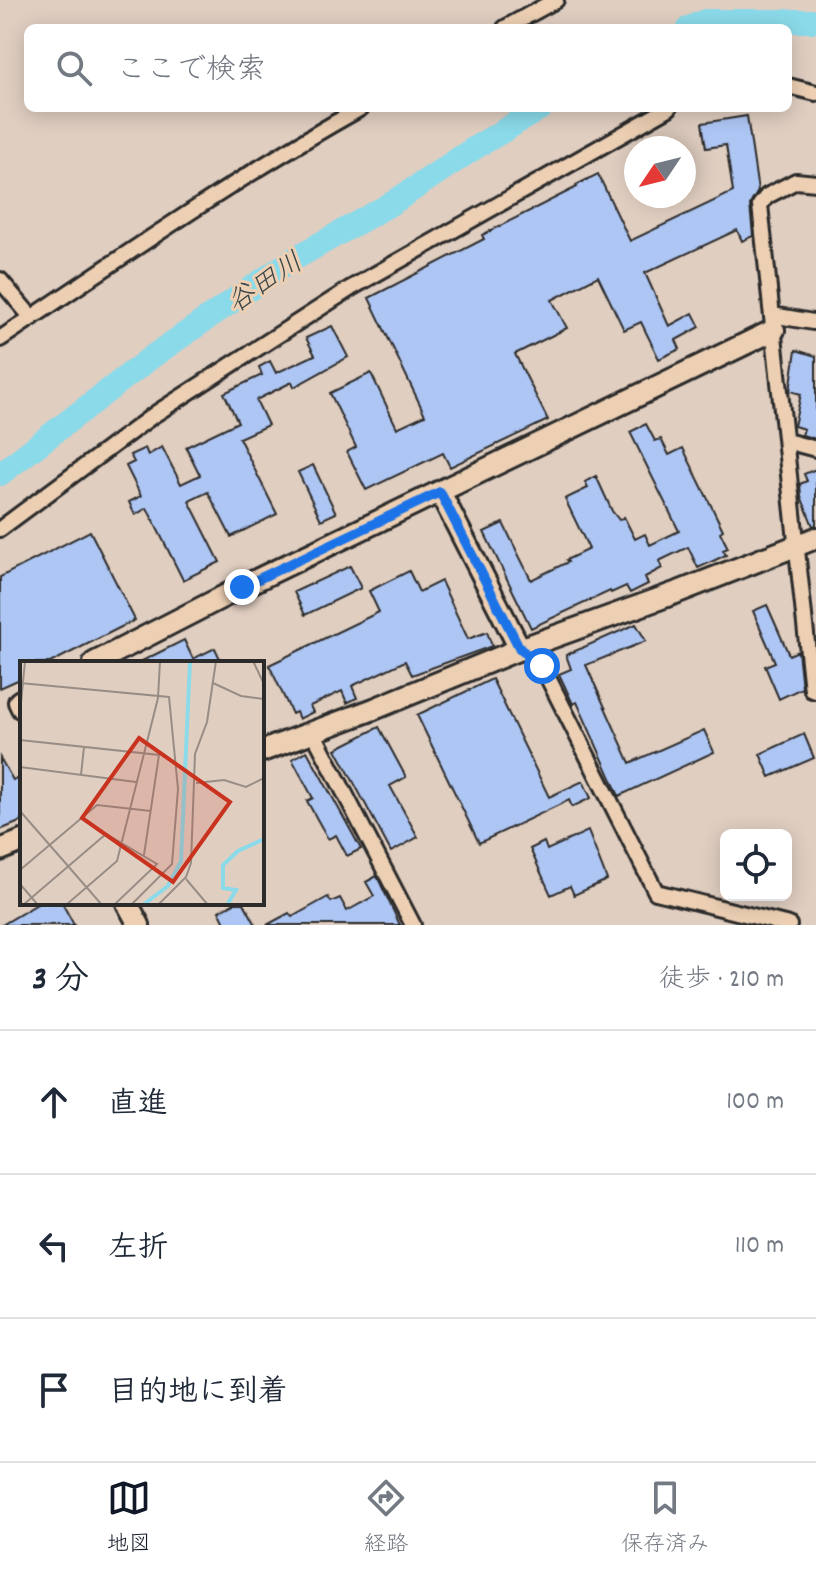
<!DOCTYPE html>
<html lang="ja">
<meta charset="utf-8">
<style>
:root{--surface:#fff;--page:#f6f6f7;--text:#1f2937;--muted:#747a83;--line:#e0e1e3;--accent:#111827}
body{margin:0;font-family:Dekko,"Klee One",sans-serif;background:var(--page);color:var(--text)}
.controls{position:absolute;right:24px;bottom:24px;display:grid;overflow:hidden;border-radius:12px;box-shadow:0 4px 20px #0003}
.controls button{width:72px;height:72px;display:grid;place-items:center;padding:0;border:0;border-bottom:2px solid var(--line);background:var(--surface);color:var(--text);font:40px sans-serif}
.compass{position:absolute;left:624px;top:136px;width:72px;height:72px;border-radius:50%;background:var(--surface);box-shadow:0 4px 20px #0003;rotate:235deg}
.stop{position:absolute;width:24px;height:24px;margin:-18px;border:6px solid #1a73e8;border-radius:50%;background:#fff}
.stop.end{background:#1a73e8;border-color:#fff;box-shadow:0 2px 8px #0008}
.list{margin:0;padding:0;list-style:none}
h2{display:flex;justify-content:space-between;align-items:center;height:104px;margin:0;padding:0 32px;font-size:34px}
h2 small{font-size:26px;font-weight:400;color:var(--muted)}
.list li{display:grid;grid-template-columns:52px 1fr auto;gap:24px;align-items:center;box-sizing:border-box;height:144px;padding:0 32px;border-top:2px solid var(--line)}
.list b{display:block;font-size:30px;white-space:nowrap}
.list em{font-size:26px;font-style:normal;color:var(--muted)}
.icon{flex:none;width:44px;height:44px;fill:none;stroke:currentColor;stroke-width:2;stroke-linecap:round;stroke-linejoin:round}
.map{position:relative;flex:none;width:816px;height:925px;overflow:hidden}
.search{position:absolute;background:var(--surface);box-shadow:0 4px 20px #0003;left:24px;right:24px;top:24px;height:88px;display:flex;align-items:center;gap:20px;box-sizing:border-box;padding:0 28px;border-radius:12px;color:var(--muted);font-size:30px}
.sheet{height:536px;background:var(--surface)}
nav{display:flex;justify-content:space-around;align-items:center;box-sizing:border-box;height:112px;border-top:2px solid var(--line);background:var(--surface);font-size:22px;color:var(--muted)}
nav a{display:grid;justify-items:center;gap:4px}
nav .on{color:var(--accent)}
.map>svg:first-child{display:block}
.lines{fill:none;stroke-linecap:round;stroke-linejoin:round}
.river{stroke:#8bdae9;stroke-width:24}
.building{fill:#aec6f4;stroke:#2b2b2b;stroke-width:2}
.street-casing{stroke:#2b2b2b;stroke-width:20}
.secondary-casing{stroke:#2b2b2b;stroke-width:26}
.street{stroke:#edd0b4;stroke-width:14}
.secondary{stroke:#edd0b4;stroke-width:20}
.route{stroke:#1a73e8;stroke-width:10}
.labels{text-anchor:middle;stroke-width:6;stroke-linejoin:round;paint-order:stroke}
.water-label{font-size:28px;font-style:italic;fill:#394548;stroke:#edd0b4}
.inset-river{fill:none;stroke:#8bdae9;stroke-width:4}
.inset-road{fill:none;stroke:#988d85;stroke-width:2}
.view{fill:#c8321e;fill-opacity:0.15;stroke:#c8321e;stroke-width:4}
.inset-edge{fill:none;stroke:#2b2b2b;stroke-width:4}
</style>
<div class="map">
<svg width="816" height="925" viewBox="0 0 816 925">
<rect width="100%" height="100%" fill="#e0cec1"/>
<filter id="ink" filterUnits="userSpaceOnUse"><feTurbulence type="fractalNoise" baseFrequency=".0125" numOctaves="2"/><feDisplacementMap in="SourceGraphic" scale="16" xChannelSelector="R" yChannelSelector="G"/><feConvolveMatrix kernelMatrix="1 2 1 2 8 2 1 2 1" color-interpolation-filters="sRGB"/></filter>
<g filter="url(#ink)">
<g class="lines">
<path class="river" d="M 689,28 L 705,21 L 816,21
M 0,474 L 153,356 L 292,260 L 394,202 L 473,149 L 541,108"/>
</g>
<path class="building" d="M 747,116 L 758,191 L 750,205 L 753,236 L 742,241 L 737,230 L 645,273 L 669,326 L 693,313 L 700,327 L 676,340 L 680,349 L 659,359 L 641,322 L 624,330 L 598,276 L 552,300 L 567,328 L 515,354 L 548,420 L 450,467 L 443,453 L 366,490 L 347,452 L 356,447 L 330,393 L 371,373 L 397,428 L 425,415 L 369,298 L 484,239 L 482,235 L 577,187 L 576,185 L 598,174 L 630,241 L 733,192 L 726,145 L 706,148 L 702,123 Z
M 332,326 L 348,357 L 294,387 L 292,382 L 256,400 L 268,425 L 239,438 L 277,514 L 231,537 L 208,492 L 189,501 L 220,562 L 183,580 L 147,508 L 135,515 L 129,502 L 141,496 L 126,466 L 134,462 L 130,455 L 145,448 L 148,455 L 162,447 L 181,484 L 200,475 L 186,447 L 238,422 L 224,393 L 262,375 L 259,367 L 270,361 L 276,373 L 315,355 L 306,338 Z
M 796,350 L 816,356 L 816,439 L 802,435 L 804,429 L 794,426 L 801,394 L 790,391 Z
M 646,424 L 655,441 L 661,439 L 669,455 L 683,448 L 723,530 L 720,532 L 728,548 L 723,550 L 726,555 L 698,568 L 688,547 L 659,561 L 662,568 L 645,577 L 648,584 L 630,593 L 626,586 L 611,593 L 610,591 L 531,628 L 484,532 L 503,523 L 531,580 L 568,562 L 566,560 L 589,549 L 565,499 L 588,488 L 585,482 L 596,476 L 612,511 L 619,520 L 624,517 L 635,539 L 645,534 L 650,545 L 679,531 L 630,432 Z
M 313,465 L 336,513 L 321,520 L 298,472 Z
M 816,469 L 816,525 L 813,526 L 801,496 L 800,484 L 807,481 L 804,474 Z
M 90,531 L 135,620 L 50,663 L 22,663 L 22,678 L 0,688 L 0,577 Z
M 350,566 L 361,588 L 305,615 L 294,592 Z
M 409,571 L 419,592 L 441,581 L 468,639 L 487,632 L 492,646 L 412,675 L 405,661 L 352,686 L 357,698 L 347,703 L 342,691 L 310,706 L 313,712 L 299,719 L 296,712 L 292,714 L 269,665 L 379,612 L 369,591 Z
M 767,605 L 789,655 L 798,651 L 802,688 L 779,699 L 765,666 L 775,662 L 753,611 Z
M 636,624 L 646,641 L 586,665 L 630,763 L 704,730 L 714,752 L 619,796 L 577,702 L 573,704 L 559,674 L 571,669 L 566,655 Z
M 184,640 L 193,659 L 215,648 L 222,663 L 138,663 Z
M 492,679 L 549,797 L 583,781 L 591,798 L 572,807 L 569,800 L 479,843 L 417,715 Z
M 379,727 L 406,777 L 390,786 L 418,837 L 391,852 L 336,749 Z
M 804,734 L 814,758 L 770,777 L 760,754 Z
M 307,751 L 361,849 L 347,856 L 336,835 L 328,839 L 307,801 L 313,798 L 292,759 Z
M 0,758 L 13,780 L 22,777 L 22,821 L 0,830 Z
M 588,831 L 607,880 L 574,895 L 570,886 L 551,895 L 530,849 L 544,842 L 547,850 Z
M 377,876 L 400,925 L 267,925 L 289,913 L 292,917 L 328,897 L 331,902 L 340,898 L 347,911 L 374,896 L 366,882 Z
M 39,903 L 62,903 L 74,925 L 2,925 Z
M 234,903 L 244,903 L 256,925 L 226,925 L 219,911 Z"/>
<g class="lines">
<defs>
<path id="street" d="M 505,28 L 556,0
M 788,86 L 816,93
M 816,183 L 796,181 L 767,196 L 760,205 L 812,690 L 816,691
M 0,280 L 32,318
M 772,315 L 813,322
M 0,339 C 119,259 236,178 361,108
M 786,441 L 816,449
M 0,529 L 155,414 L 351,288 L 669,108
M 520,649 L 542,666 L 656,892 L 789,925
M 313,732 L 413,925"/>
<path id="secondary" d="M 440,492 L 520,649
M 94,663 L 242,587 L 774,330
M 22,700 L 19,702 L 22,708
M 262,751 L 374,709 L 520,649 L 678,592 L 816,538
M 0,850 L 22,841
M 127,903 L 139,925"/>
</defs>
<use href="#street" class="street-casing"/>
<use href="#secondary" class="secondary-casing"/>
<use href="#street" class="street"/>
<use href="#secondary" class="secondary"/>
</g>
</g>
<g class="lines" filter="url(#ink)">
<path class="route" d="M 242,587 L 440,492 L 520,649 L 542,666"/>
</g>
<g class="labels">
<g class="water-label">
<text transform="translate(264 281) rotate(-34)" y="10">谷田川</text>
</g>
</g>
<g transform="translate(20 661)">
<rect width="244" height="244" fill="#e0cec1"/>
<path class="inset-river" d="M 123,244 L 148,225 L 161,200 L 170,0M 207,244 L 216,229 L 203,227 L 203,204 L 218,190 L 244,178"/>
<path class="inset-road" d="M 233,0 L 244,23M 0,22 L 149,36 L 158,128 L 152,203 L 111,244M 193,22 L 221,35 L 244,38M 0,53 L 5,0M 0,79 L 139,94 L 124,194M 0,106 L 116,121M 61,114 L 64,86M 176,122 L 204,119 L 226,126 L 244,117M 0,150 L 82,244M 0,209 L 77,144 L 131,150M 166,218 L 188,244M 0,223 L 18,244M 3,244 L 86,173 L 137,203 L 94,244M 46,244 L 97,200 L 138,37 L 140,0M 138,244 L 166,216 L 171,202 L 175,93 L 187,61 L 196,0"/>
<path class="view" d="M 119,77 L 210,141 L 153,221 L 62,157 Z"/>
<rect width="244" height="244" class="inset-edge"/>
</g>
</svg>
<div class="controls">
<button><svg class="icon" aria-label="locate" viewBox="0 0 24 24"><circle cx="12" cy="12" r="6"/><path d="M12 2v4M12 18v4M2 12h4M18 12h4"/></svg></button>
</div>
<svg class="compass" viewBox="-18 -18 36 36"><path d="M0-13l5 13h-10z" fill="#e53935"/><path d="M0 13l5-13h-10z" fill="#747a83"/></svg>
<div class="stop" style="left:542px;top:666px"></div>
<div class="stop end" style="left:242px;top:587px"></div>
<div class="search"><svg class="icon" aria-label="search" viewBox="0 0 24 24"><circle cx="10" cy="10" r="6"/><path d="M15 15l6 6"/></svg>ここで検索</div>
</div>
<section class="sheet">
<h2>3 分<small>徒歩 · 210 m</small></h2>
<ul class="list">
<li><svg class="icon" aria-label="ahead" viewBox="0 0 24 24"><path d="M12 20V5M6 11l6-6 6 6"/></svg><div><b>直進</b></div><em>100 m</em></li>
<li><svg class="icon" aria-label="left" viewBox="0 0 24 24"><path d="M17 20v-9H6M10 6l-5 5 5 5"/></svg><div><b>左折</b></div><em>110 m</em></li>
<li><svg class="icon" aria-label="arrive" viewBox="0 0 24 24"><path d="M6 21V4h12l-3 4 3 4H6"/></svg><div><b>目的地に到着</b></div></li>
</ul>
</section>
<nav>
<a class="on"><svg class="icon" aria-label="map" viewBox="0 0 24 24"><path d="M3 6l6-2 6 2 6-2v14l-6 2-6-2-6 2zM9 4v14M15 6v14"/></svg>地図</a>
<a><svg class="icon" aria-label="directions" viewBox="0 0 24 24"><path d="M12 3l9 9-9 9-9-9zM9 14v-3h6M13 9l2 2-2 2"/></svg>経路</a>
<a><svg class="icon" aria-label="saved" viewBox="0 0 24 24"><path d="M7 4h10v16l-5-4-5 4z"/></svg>保存済み</a>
</nav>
